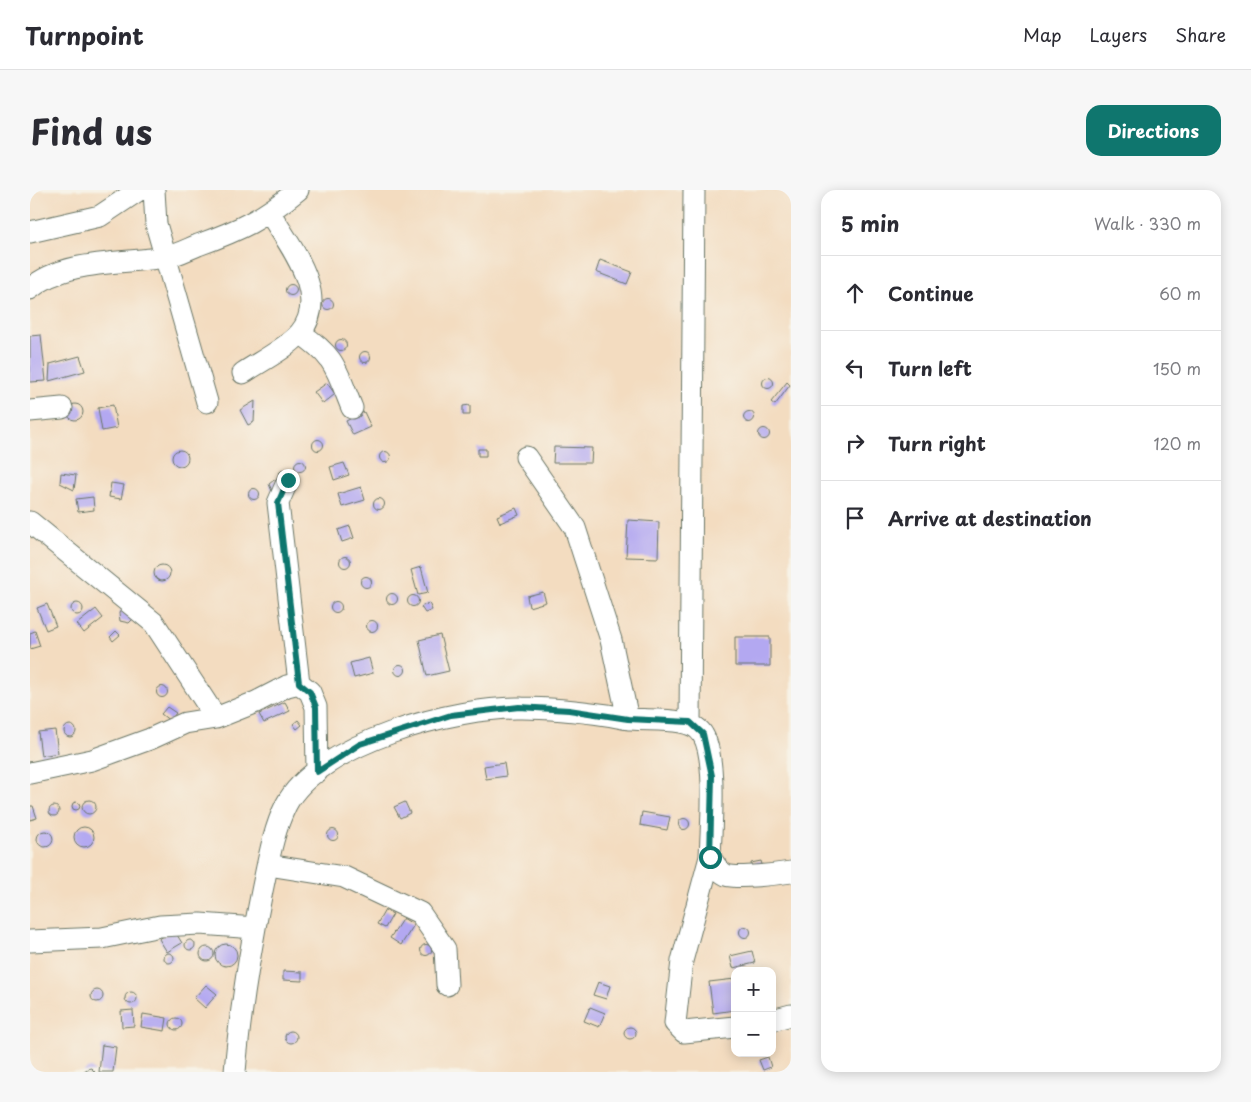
<!DOCTYPE html>
<meta charset="utf-8">
<style>
:root{--surface:#fff;--page:#f7f7f7;--text:#2b2b33;--muted:#7c7c81;--line:#e1e1e2;--accent:#0f766e}
body{margin:0;font-family:"Playpen Sans",sans-serif;background:var(--page);color:var(--text)}
.controls{position:absolute;right:15px;bottom:15px;display:grid;overflow:hidden;border-radius:10px;box-shadow:0 2px 12px #0003}
.controls button{width:45px;height:45px;display:grid;place-items:center;padding:0;border:0;border-bottom:1px solid var(--line);background:var(--surface);color:var(--text);font:25px sans-serif}
.stop{position:absolute;width:15px;height:15px;margin:-11px;border:4px solid #0f766e;border-radius:50%;background:#fff}
.stop.end{background:#0f766e;border-color:#fff;box-shadow:0 1px 5px #0008}
.list{margin:0;padding:0;list-style:none}
h2{display:flex;justify-content:space-between;align-items:center;height:65px;margin:0;padding:0 20px;font-size:21px}
h2 small{font-size:16px;font-weight:400;color:var(--muted)}
.list li{display:grid;grid-template-columns:32px 1fr auto;gap:15px;align-items:center;box-sizing:border-box;height:75px;padding:0 20px;border-top:1px solid var(--line)}
.list b{display:block;font-size:19px;white-space:nowrap}
.list em{font-size:16px;font-style:normal;color:var(--muted)}
.icon{flex:none;width:28px;height:28px;fill:none;stroke:currentColor;stroke-width:2;stroke-linecap:round;stroke-linejoin:round}
.map{position:relative;flex:none;width:761px;height:882px;overflow:hidden;border-radius:15px}
header{display:flex;align-items:center;gap:30px;box-sizing:border-box;height:70px;padding:0 25px;background:var(--surface);border-bottom:1px solid var(--line)}
header strong{font-size:24px}
nav{display:flex;gap:28px;margin-inline-start:auto;font-size:18px}
.intro{display:flex;align-items:center;justify-content:space-between;box-sizing:border-box;height:120px;padding:0 30px}
h1{margin:0;font-size:35px}
.button{padding:12px 22px;border-radius:15px;background:var(--accent);color:#fff;font-size:18px;font-weight:700}
main{display:flex;gap:30px;padding:0 30px}
aside{flex:1;background:var(--surface);border-radius:15px;box-shadow:0 2px 12px #0003}
.map>svg:first-child{display:block}
.building{fill:#b3a8f1}
.lines{fill:none;stroke-linecap:round;stroke-linejoin:round}
.minor-casing{stroke:#697565;stroke-width:23}
.minor{stroke:#fff;stroke-width:21}
.route{stroke:#0f766e;stroke-width:6}
</style>
<header>
<strong>Turnpoint</strong>
<nav><a>Map</a><a>Layers</a><a>Share</a></nav>
</header>
<div class="intro"><h1>Find us</h1><a class="button">Directions</a></div>
<main>
<div class="map">
<svg width="761" height="882" viewBox="0 0 761 882">
<rect width="100%" height="100%" fill="#f7f3e8"/>
<filter id="ink" filterUnits="userSpaceOnUse"><feTurbulence type="fractalNoise" baseFrequency=".02" numOctaves="2"/><feDisplacementMap in="SourceGraphic" scale="10" xChannelSelector="R" yChannelSelector="G"/><feConvolveMatrix kernelMatrix="1 2 1 2 8 2 1 2 1" color-interpolation-filters="sRGB"/></filter>
<filter id="wash" filterUnits="userSpaceOnUse"><feTurbulence type="fractalNoise" baseFrequency=".0096" numOctaves="4" result="noise"/><feDisplacementMap in="SourceGraphic" scale="20" xChannelSelector="R" yChannelSelector="G"/><feGaussianBlur stdDeviation="1.12" result="paint"/><feColorMatrix in="noise" values="0 0 0 0 0 0 0 0 0 0 0 0 0 0 0 0 0 1.4 0 .05"/><feComposite in="paint" operator="in"/></filter>
<g filter="url(#wash)">
<rect width="100%" height="100%" fill="#f3dcc0"/>
<g id="blocks">
<path class="building" d="M 570,70 L 602,82 L 597,94 L 566,82 Z
M255.5 100a5.5 5.5 0 1 1 11 0a5.5 5.5 0 1 1-11 0Z
M292.5 114a5.5 5.5 0 1 1 11 0a5.5 5.5 0 1 1-11 0Z
M 11,145 L 16,191 L 0,192 L 0,146 Z
M305.5 155a5.5 5.5 0 1 1 11 0a5.5 5.5 0 1 1-11 0Z
M329.5 167a5.5 5.5 0 1 1 11 0a5.5 5.5 0 1 1-11 0Z
M 50,166 L 55,181 L 19,191 L 20,174 Z
M732.5 193a5.5 5.5 0 1 1 11 0a5.5 5.5 0 1 1-11 0Z
M 757,192 L 760,195 L 745,215 L 741,212 Z
M 297,193 L 305,204 L 293,214 L 284,202 Z
M 225,211 L 224,232 L 218,235 L 210,220 Z
M37 222a8 8 0 1 1 16 0a8 8 0 1 1-16 0Z
M 83,215 L 87,238 L 72,241 L 68,218 Z
M 440,215 L 440,225 L 433,225 L 433,216 Z
M713.5 227a5.5 5.5 0 1 1 11 0a5.5 5.5 0 1 1-11 0Z
M 334,222 L 341,237 L 323,245 L 316,231 Z
M728.5 244a5.5 5.5 0 1 1 11 0a5.5 5.5 0 1 1-11 0Z
M282.5 255a5.5 5.5 0 1 1 11 0a5.5 5.5 0 1 1-11 0Z
M 524,257 L 562,258 L 561,273 L 523,273 Z
M 448,259 L 456,259 L 456,266 L 448,266 Z
M142 268a8 8 0 1 1 16 0a8 8 0 1 1-16 0Z
M349.5 267a5.5 5.5 0 1 1 11 0a5.5 5.5 0 1 1-11 0Z
M264.5 276a5.5 5.5 0 1 1 11 0a5.5 5.5 0 1 1-11 0Z
M 314,273 L 319,285 L 304,290 L 300,277 Z
M 31,283 L 46,285 L 44,300 L 30,293 Z
M 244,290 L 247,291 L 242,301 L 239,294 Z
M 81,293 L 94,295 L 91,309 L 79,307 Z
M 331,297 L 335,310 L 312,317 L 308,304 Z
M218.5 304a5.5 5.5 0 1 1 11 0a5.5 5.5 0 1 1-11 0Z
M 63,307 L 64,320 L 48,322 L 46,309 Z
M343.5 314a5.5 5.5 0 1 1 11 0a5.5 5.5 0 1 1-11 0Z
M 486,318 L 489,325 L 470,333 L 467,326 Z
M 598,330 L 629,332 L 628,368 L 596,367 Z
M 320,336 L 324,348 L 312,352 L 308,340 Z
M309.5 372a5.5 5.5 0 1 1 11 0a5.5 5.5 0 1 1-11 0Z
M124 383a8 8 0 1 1 16 0a8 8 0 1 1-16 0Z
M 391,377 L 398,403 L 388,405 L 381,380 Z
M330.5 392a5.5 5.5 0 1 1 11 0a5.5 5.5 0 1 1-11 0Z
M 513,402 L 516,412 L 499,417 L 497,406 Z
M356.5 409a5.5 5.5 0 1 1 11 0a5.5 5.5 0 1 1-11 0Z
M377.5 411a5.5 5.5 0 1 1 11 0a5.5 5.5 0 1 1-11 0Z
M300.5 417a5.5 5.5 0 1 1 11 0a5.5 5.5 0 1 1-11 0Z
M 399,413 L 402,420 L 395,423 L 391,417 Z
M41 419a6 6 0 1 1 12 0a6 6 0 1 1-12 0Z
M 17,414 L 26,436 L 16,440 L 7,418 Z
M 66,419 L 73,428 L 54,443 L 47,434 Z
M 91,420 L 103,429 L 99,433 L 90,431 L 89,423 Z
M336.5 436a5.5 5.5 0 1 1 11 0a5.5 5.5 0 1 1-11 0Z
M 5,441 L 10,456 L 0,459 L 0,443 Z
M 86,441 L 90,445 L 83,451 L 80,447 Z
M 410,445 L 419,481 L 397,486 L 389,450 Z
M 705,447 L 740,447 L 740,476 L 705,476 Z
M 339,468 L 343,483 L 324,488 L 320,473 Z
M364.5 480a5.5 5.5 0 1 1 11 0a5.5 5.5 0 1 1-11 0Z
M126.5 502a5.5 5.5 0 1 1 11 0a5.5 5.5 0 1 1-11 0Z
M 255,512 L 260,521 L 234,533 L 229,524 Z
M 137,517 L 146,523 L 140,531 L 131,524 Z
M 268,530 L 272,535 L 267,539 L 263,534 Z
M34 541a6 6 0 1 1 12 0a6 6 0 1 1-12 0Z
M 25,540 L 28,563 L 11,566 L 8,542 Z
M 474,573 L 476,586 L 456,589 L 454,576 Z
M52 617a7 7 0 1 1 14 0a7 7 0 1 1-14 0Z
M42 616a4 4 0 1 1 8 0a4 4 0 1 1-8 0Z
M 375,612 L 380,623 L 370,628 L 364,617 Z
M19 621a5 5 0 1 1 10 0a5 5 0 1 1-10 0Z
M 0,616 L 3,616 L 7,628 L 0,630 Z
M 612,622 L 640,627 L 637,640 L 610,635 Z
M648.5 634a5.5 5.5 0 1 1 11 0a5.5 5.5 0 1 1-11 0Z
M44 647a10 10 0 1 1 20 0a10 10 0 1 1-20 0Z
M297.5 645a5.5 5.5 0 1 1 11 0a5.5 5.5 0 1 1-11 0Z
M7 649a8 8 0 1 1 16 0a8 8 0 1 1-16 0Z
M 731,671 L 733,678 L 722,679 L 721,673 Z
M 355,720 L 363,724 L 355,738 L 347,734 Z
M 373,728 L 384,735 L 371,755 L 360,748 Z
M709.5 742a5.5 5.5 0 1 1 11 0a5.5 5.5 0 1 1-11 0Z
M 144,740 L 152,753 L 137,762 L 129,749 Z
M155 755a5 5 0 1 1 10 0a5 5 0 1 1-10 0Z
M185 765a11 11 0 1 1 22 0a11 11 0 1 1-22 0Z
M390.5 760a5.5 5.5 0 1 1 11 0a5.5 5.5 0 1 1-11 0Z
M170 764a7 7 0 1 1 14 0a7 7 0 1 1-14 0Z
M 722,761 L 725,773 L 703,778 L 700,766 Z
M134 768a5 5 0 1 1 10 0a5 5 0 1 1-10 0Z
M 253,781 L 272,782 L 272,791 L 253,790 Z
M 705,789 L 705,820 L 683,823 L 679,792 Z
M 568,792 L 580,796 L 576,809 L 563,805 Z
M 176,795 L 187,804 L 175,818 L 164,808 Z
M61 806a6 6 0 1 1 12 0a6 6 0 1 1-12 0Z
M95 808a6 6 0 1 1 12 0a6 6 0 1 1-12 0Z
M 560,817 L 575,823 L 569,837 L 554,831 Z
M 103,820 L 104,836 L 92,837 L 91,821 Z
M 113,824 L 137,828 L 135,841 L 111,837 Z
M140 834a6 6 0 1 1 12 0a6 6 0 1 1-12 0Z
M594 843a6 6 0 1 1 12 0a6 6 0 1 1-12 0Z
M255 847a6 6 0 1 1 12 0a6 6 0 1 1-12 0Z
M 72,855 L 86,857 L 83,882 L 69,882 Z
M 738,867 L 741,877 L 733,880 L 729,870 Z
M 61,878 L 65,882 L 53,882 L 57,879 Z"/>
</g>
</g>
<g filter="url(#ink)">
<use href="#blocks" fill-opacity="0" stroke="#697565" stroke-width="1"/>
<g class="lines">
<defs>
<path id="minor" d="M 124,0 L 126,34 L 177,212
M 0,42 L 70,26 L 109,0
M 0,99 C 34,69 94,74 136,67 C 147,65 158,59 168,55 C 210,40 233,29 268,0
M 270,143 C 306,167 306,179 322,218
M 213,183 C 231,171 256,159 270,143 C 301,105 259,56 240,23
M 0,221 L 32,218
M 496,267 L 545,338 L 581,450 L 598,529
M 258,290 L 248,313 L 269,493
M 0,332 L 124,433 L 186,528
M 660,533 L 664,0
M 0,583 L 62,570 L 120,549 L 155,533 L 186,528 L 226,512 L 257,496 L 269,493 L 280,502 L 286,517 L 287,582
M 680,667 L 652,771 L 645,833 L 654,842 L 705,837
M 238,675 L 314,687 L 390,723 L 415,759 L 417,795
M 0,751 L 72,748 L 130,736 L 170,734 L 225,738
M 742,830 L 761,825
M 205,882 C 210,821 220,761 232,701 C 238,673 243,641 256,615 C 288,553 427,516 492,518 C 521,518 549,521 577,525 C 585,526 593,529 602,529 C 621,531 663,526 673,545 C 687,569 681,638 680,667 C 684,674 688,681 696,685 C 708,689 748,684 761,682"/>
</defs>
<use href="#minor" class="minor-casing"/>
<use href="#minor" class="minor"/>
</g>
</g>
<g class="lines" filter="url(#ink)">
<path class="route" d="M 258,290 L 248,313 L 269,493 L 280,502 L 286,517 L 287,582 L 330,554 L 421,525 L 489,517 L 539,520 L 598,529 L 660,532 L 673,544 L 682,586 L 680,667"/>
</g>
</svg>
<div class="controls">
<button>+</button>
<button>−</button>
</div>
<div class="stop" style="left:680px;top:667px"></div>
<div class="stop end" style="left:258px;top:290px"></div>
</div>
<aside>
<h2>5 min<small>Walk · 330 m</small></h2>
<ul class="list">
<li><svg class="icon" aria-label="ahead" viewBox="0 0 24 24"><path d="M12 20V5M6 11l6-6 6 6"/></svg><div><b>Continue</b></div><em>60 m</em></li>
<li><svg class="icon" aria-label="left" viewBox="0 0 24 24"><path d="M17 20v-9H6M10 6l-5 5 5 5"/></svg><div><b>Turn left</b></div><em>150 m</em></li>
<li><svg class="icon" aria-label="right" viewBox="0 0 24 24"><path d="M7 20v-9h11M14 6l5 5-5 5"/></svg><div><b>Turn right</b></div><em>120 m</em></li>
<li><svg class="icon" aria-label="arrive" viewBox="0 0 24 24"><path d="M6 21V4h12l-3 4 3 4H6"/></svg><div><b>Arrive at destination</b></div></li>
</ul>
</aside>
</main>
